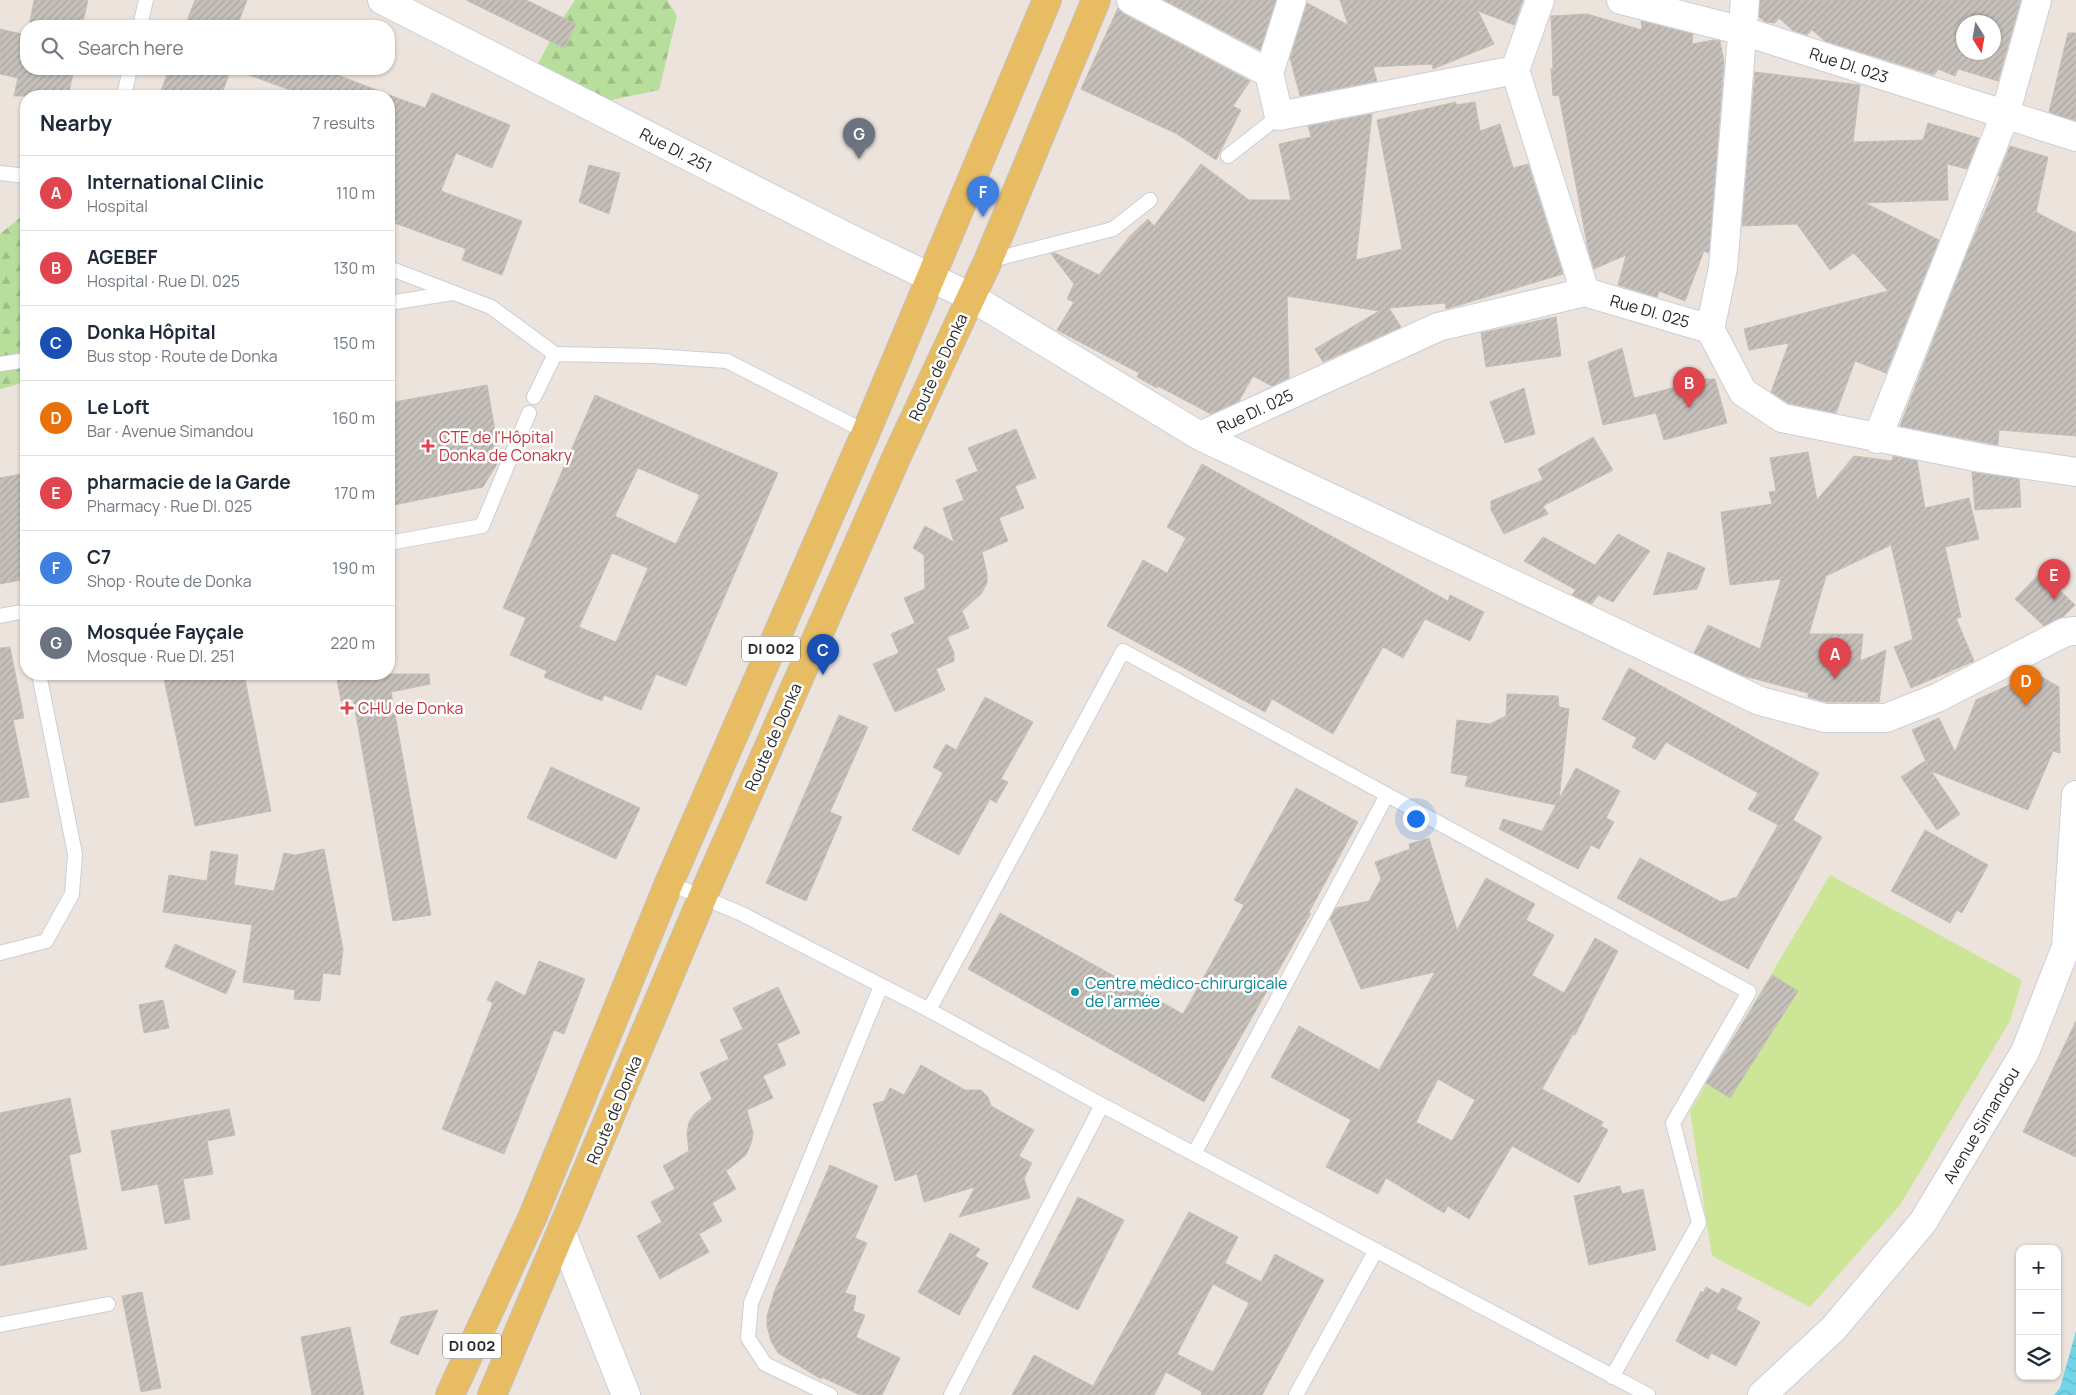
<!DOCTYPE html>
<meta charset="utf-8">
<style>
:root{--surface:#fff;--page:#f6f6f7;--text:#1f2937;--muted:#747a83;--line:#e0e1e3;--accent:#7c3aed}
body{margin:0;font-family:Manrope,sans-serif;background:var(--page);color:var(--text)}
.controls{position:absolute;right:15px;bottom:15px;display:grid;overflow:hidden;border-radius:10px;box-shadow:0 1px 4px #0004}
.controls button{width:45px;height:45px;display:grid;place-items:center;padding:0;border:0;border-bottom:1px solid var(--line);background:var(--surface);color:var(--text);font:25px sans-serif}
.compass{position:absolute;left:1956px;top:15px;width:45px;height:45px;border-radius:50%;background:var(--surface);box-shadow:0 1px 4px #0004;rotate:169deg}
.you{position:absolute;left:1415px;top:818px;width:18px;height:18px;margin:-12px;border:4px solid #fff;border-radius:50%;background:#1a73e8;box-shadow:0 0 0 8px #1a73e833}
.badge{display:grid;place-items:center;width:32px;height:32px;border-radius:50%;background:var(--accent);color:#fff;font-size:16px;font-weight:700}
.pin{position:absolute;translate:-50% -41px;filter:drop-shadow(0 1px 2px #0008)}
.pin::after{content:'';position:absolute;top:26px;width:18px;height:15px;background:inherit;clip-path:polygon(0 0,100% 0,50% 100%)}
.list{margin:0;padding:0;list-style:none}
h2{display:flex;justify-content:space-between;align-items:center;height:65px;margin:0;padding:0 20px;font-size:21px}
h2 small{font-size:16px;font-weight:400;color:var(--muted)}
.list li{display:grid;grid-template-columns:32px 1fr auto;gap:15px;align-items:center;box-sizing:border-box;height:75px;padding:0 20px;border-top:1px solid var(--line)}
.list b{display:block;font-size:19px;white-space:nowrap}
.list p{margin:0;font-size:16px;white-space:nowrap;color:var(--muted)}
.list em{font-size:16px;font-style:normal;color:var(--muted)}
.icon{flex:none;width:28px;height:28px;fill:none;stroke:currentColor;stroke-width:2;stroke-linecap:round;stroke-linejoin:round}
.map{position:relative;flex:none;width:2076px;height:1395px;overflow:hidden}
.search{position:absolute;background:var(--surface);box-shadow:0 1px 4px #0004;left:20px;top:20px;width:375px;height:55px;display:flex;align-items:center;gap:12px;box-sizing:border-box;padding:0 18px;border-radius:20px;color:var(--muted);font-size:19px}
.panel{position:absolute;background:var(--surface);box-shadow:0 1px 4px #0004;left:20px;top:90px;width:375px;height:590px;border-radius:20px}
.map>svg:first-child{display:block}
.forest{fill:url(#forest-firs)}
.pitch{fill:#cce597}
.water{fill:url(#water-waves)}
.building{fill:url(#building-hatch);stroke:#c6beb6;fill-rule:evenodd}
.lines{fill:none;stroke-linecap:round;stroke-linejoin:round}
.service-casing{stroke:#cacfda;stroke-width:16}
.minor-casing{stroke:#cacfda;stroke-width:30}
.secondary-casing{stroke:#cacfda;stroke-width:30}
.primary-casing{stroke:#c3c3c3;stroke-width:30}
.service{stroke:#fff;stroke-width:14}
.minor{stroke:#fff;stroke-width:28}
.secondary{stroke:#fff;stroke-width:28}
.primary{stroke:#e8bc63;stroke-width:28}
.health-dot{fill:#e0444e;stroke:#fff;stroke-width:2}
.culture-dot{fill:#0f9aa8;stroke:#fff;stroke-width:2}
.labels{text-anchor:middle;stroke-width:5;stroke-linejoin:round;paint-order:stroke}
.shield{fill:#fff;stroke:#696969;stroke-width:1}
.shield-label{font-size:15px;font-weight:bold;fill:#292929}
.street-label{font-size:16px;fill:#292929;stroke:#fff}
.health-label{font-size:16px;fill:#be3a42;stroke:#fff;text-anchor:start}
.culture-label{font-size:16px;fill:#0d838f;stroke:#fff;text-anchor:start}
</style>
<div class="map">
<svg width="2076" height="1395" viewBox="0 0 2076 1395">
<defs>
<pattern id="forest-firs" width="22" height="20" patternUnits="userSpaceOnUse" patternTransform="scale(1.25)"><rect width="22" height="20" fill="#b8de9b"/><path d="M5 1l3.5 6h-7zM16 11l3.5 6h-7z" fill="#9ebe86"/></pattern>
<pattern id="water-waves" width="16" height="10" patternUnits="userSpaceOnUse" patternTransform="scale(1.25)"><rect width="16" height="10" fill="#74d4e7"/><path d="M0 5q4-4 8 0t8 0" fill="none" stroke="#64b6c6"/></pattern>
<pattern id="building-hatch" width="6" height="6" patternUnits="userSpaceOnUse" patternTransform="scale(1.25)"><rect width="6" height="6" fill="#c6c0bb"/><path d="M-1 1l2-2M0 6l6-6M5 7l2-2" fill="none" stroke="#aaa5a1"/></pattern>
</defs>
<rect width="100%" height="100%" fill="#ebe3dc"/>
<path class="forest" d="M 575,0 L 667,0 L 677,16 L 659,90 L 578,107 L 530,79 L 559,24 Z
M 26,213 L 26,382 L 0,389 L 0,234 Z"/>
<path class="pitch" d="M 1830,875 L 2022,980 L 2010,1021 L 1900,1205 L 1810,1307 L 1712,1256 L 1690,1111 Z"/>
<path class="water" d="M 2076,1331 L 2076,1395 L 2054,1395 L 2060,1388 Z"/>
<path class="building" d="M 34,0 L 88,0 L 82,26 L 29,26 Z
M 195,0 L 247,0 L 237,26 L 185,26 Z
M 466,0 L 526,0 L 576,24 L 564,48 Z
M 1164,0 L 1276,0 L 1260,50 Z
M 1340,0 L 1523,0 L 1514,25 L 1478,11 L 1494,44 L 1433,69 L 1432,64 L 1373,67 L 1377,81 L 1300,96 L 1290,58 L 1307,3 L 1348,25 Z
M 1760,0 L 2021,0 L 1998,81 L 1958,69 L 1955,76 L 1938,69 L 1934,75 L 1825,41 L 1812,30 L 1807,35 L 1792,30 L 1779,18 L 1775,23 L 1765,22 L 1759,17 ZM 1964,22 L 1994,22 L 1994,52 L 1964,52 Z
M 1118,8 L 1124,14 L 1250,81 L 1233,106 L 1241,110 L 1216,160 L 1177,134 L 1081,89 Z
M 1587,14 L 1642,30 L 1641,21 L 1693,34 L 1692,44 L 1714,40 L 1720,41 L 1724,62 L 1709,253 L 1704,251 L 1685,301 L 1659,291 L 1657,297 L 1618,285 L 1626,255 L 1594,269 L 1588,249 L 1559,95 L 1553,96 L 1551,69 L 1553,69 L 1551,16 Z
M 0,29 L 26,35 L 26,69 L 74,69 L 68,96 L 14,96 L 18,78 L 0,74 Z
M 2068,33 L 2076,33 L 2076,121 L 2049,112 Z
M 169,69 L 231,69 L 221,96 L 159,96 Z
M 239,69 L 343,69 L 340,76 L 387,94 L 387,96 L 288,96 L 290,90 L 238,71 Z
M 1755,72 L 1860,85 L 1853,142 L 1923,140 L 1928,123 L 1979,138 L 1967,169 L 1947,164 L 1948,200 L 1865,203 L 1939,240 L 1886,373 L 1855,361 L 1836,413 L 1788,403 L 1771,392 L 1789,343 L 1749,350 L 1744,329 L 1888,291 L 1854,253 L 1830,270 L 1797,224 L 1742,226 Z
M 432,93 L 510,125 L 492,168 L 456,153 L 441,191 L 522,221 L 502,275 L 462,260 L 466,249 L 389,221 L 389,95 L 425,108 Z
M 1456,102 L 1456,105 L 1475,102 L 1480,131 L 1500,124 L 1513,168 L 1528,164 L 1563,274 L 1446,309 L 1445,303 L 1389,308 L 1401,327 L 1323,362 L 1315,349 L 1379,311 L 1287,296 L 1289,378 L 1272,386 L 1253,376 L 1239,401 L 1211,414 L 1158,386 L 1157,388 L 1137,377 L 1139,373 L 1057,330 L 1074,302 L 1067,299 L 1074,284 L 1051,254 L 1055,253 L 1099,275 L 1130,236 L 1148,219 L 1154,226 L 1201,164 L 1249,200 L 1291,200 L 1279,144 L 1311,137 L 1308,126 L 1372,114 L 1356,260 L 1402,249 L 1377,120 Z
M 2010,146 L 2048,157 L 2036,212 L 2076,233 L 2076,436 L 1999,430 L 1998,445 L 1900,426 L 1967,253 L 2000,177 L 1998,176 Z
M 589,165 L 620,173 L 609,214 L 579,202 Z
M 1556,317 L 1561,356 L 1486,367 L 1481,333 Z
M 1622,348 L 1634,398 L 1706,379 L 1715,379 L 1727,423 L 1664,440 L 1656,413 L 1603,425 L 1588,362 Z
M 487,385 L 500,459 L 483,487 L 389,506 L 389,403 Z
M 1524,388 L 1535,434 L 1505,443 L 1490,402 Z
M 595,395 L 778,473 L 686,686 L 656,674 L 641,710 L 604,695 L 602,701 L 544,677 L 547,671 L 510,655 L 526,618 L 503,608 ZM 638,468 L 700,495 L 676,544 L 615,516 ZM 612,553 L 648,568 L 616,642 L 579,627 Z
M 1016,429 L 1036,478 L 1015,486 L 1024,508 L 999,518 L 1008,541 L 982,552 L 987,574 L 987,583 L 981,594 L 962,611 L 969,628 L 947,637 L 954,653 L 954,661 L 936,669 L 945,690 L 895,712 L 873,664 L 899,653 L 891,634 L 915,623 L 904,598 L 925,589 L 924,555 L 913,548 L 925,526 L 954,542 L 943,508 L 964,500 L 956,480 L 978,471 L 968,448 Z
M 1593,437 L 1613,470 L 1543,506 L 1548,514 L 1504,534 L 1491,510 L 1491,501 L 1543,480 L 1538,469 Z
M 1808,452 L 1817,500 L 1854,456 L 1892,461 L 1893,456 L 1917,461 L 1925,508 L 1969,498 L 1979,539 L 1945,547 L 1961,617 L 1956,618 L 1974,661 L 1911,688 L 1894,647 L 1913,639 L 1891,545 L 1826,576 L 1809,634 L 1863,634 L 1860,661 L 1886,650 L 1879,702 L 1827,702 L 1808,697 L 1808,693 L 1744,676 L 1694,653 L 1708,625 L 1760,649 L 1781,579 L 1730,585 L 1721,512 L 1772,504 L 1769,492 L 1776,491 L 1770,458 Z
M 1202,464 L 1448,601 L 1450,595 L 1484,612 L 1470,641 L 1425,619 L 1403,658 L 1383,647 L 1333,734 L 1272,699 L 1265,712 L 1107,626 L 1143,560 L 1167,573 L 1186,538 L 1167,527 Z
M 1972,472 L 2019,479 L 2021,507 L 1975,510 Z
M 26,473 L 26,579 L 0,584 L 0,478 Z
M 1618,534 L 1650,551 L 1613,602 L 1598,595 L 1592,604 L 1572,595 L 1576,590 L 1524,561 L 1543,537 L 1595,565 Z
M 1668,552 L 1705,568 L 1697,589 L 1653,595 Z
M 2041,572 L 2075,605 L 2064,616 L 2044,626 L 2015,599 Z
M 10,647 L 24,718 L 13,720 L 29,797 L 0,803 L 0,648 Z
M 1629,668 L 1819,773 L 1793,820 L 1822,837 L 1748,969 L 1617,898 L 1640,858 L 1721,902 L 1737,897 L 1778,825 L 1748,809 L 1758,793 L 1666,742 L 1655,760 L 1632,747 L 1637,738 L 1602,719 Z
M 2035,673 L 2059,687 L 2060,753 L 2053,751 L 2028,810 L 1931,771 L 1960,814 L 1937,830 L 1901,777 L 1925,761 L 1928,766 L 1912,730 L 1939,718 L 1955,752 L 1976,700 Z
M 163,674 L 244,674 L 271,811 L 195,826 Z
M 336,674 L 429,674 L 430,684 L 391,692 L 431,915 L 393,921 L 353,699 L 341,701 Z
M 1507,694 L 1558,696 L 1559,707 L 1569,709 L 1559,799 L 1576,768 L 1620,791 L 1606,818 L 1614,822 L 1599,849 L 1591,845 L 1578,869 L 1499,829 L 1503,819 L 1542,831 L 1556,805 L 1465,786 L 1468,776 L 1451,773 L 1457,720 L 1490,724 L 1506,716 Z
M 985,697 L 1033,722 L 1001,779 L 1008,782 L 996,803 L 990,799 L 959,855 L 912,830 L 943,773 L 933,767 L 946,744 L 956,750 Z
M 839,715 L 868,727 L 830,812 L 842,817 L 806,901 L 766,883 Z
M 551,767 L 640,808 L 616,859 L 527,818 Z
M 1296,788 L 1358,822 L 1308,914 L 1311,913 L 1204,1102 L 968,969 L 1000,913 L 1183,1014 L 1244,905 L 1234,900 Z
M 1925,830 L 1988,865 L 1962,913 L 1957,910 L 1950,923 L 1891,891 Z
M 1429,838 L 1457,930 L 1486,878 L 1535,904 L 1526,920 L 1554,935 L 1532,975 L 1564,993 L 1595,938 L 1618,951 L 1575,1035 L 1573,1034 L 1542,1089 L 1603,1122 L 1601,1126 L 1608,1130 L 1579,1183 L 1512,1146 L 1469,1219 L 1448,1206 L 1444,1213 L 1386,1178 L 1378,1194 L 1326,1167 L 1351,1120 L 1271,1077 L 1299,1026 L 1379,1070 L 1435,972 L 1361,989 L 1330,919 L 1336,908 L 1369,901 L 1381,879 L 1375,862 L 1410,849 L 1409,844 ZM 1438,1079 L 1475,1100 L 1452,1141 L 1416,1122 Z
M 324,849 L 343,949 L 340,975 L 323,973 L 320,1001 L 294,999 L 295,990 L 243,982 L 252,925 L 163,912 L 169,875 L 207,881 L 211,851 L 238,855 L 234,885 L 274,891 L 284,853 L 295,855 Z
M 175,944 L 236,971 L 226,994 L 165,967 Z
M 539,961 L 585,979 L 564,1034 L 554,1030 L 504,1154 L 442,1129 L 493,1003 L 487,1000 L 496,981 L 525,996 Z
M 1772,975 L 1798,991 L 1730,1098 L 1706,1083 Z
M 778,987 L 800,1033 L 777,1044 L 786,1065 L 763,1076 L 773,1098 L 747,1110 L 753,1133 L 751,1144 L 746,1155 L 726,1171 L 736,1189 L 712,1203 L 722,1221 L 699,1234 L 709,1252 L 660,1279 L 637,1236 L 662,1222 L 651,1202 L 675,1189 L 663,1166 L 689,1151 L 687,1134 L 689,1122 L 695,1113 L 712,1099 L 700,1073 L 729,1059 L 720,1040 L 743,1029 L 733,1008 Z
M 163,1000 L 169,1028 L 144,1033 L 139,1005 Z
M 2076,1021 L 2076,1157 L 2023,1132 Z
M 921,1065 L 965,1090 L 981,1090 L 988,1097 L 991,1106 L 1034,1130 L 1019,1156 L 1032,1163 L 1024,1178 L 1030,1198 L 959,1217 L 975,1187 L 924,1202 L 917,1174 L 895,1181 L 873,1104 L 884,1101 L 890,1088 L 904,1095 Z
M 70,1098 L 81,1152 L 69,1155 L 87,1249 L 0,1266 L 0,1113 Z
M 229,1109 L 235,1135 L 207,1141 L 213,1174 L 183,1179 L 190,1219 L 165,1224 L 158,1184 L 122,1191 L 111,1131 Z
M 830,1165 L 878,1186 L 855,1238 L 867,1243 L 845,1293 L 856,1296 L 853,1311 L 865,1315 L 856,1337 L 900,1358 L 882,1395 L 860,1395 L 822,1377 L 821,1379 L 778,1353 L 771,1341 L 767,1326 L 767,1316 L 775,1290 Z
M 1620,1186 L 1622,1194 L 1643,1189 L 1656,1250 L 1589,1265 L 1574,1196 Z
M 1078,1197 L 1124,1220 L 1078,1310 L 1032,1287 Z
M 1189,1212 L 1238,1237 L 1225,1263 L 1261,1282 L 1275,1254 L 1324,1280 L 1262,1395 L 1201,1395 L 1202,1392 L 1166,1372 L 1154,1395 L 1012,1395 L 1034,1355 L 1093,1386 ZM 1213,1284 L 1249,1303 L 1213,1372 L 1177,1354 Z
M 950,1233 L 980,1249 L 975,1256 L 988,1263 L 959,1315 L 918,1292 Z
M 1706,1287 L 1719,1294 L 1722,1288 L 1742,1298 L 1736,1309 L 1760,1322 L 1736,1366 L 1711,1353 L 1708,1359 L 1676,1341 L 1701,1291 L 1703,1293 Z
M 142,1292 L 161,1388 L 141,1392 L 122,1296 Z
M 438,1310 L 418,1355 L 390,1343 L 401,1317 Z
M 350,1327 L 364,1395 L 312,1395 L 301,1337 Z"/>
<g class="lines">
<defs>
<path id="service" d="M 140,26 L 146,0
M 124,96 L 130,69
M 1228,156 L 1279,116
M 0,173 L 26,176
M 988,261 L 1113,229 L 1150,200
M 389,268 L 491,307 L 555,354 L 653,356 L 727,361 L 866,432
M 389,303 L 453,293
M 0,364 L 26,360
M 534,397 L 555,354
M 389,543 L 482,526 L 529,413
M 0,616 L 26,611
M 669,883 L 742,914 L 929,1010 L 1102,1105 L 1648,1395
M 0,953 L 46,941 L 72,894 L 75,854 L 39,674
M 929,1010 L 1123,651 L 1749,992 L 1673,1123 L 1699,1223 L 1612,1377
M 1194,1154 L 1387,795
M 0,1325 L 108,1304
M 830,1395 L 765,1364 L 748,1338 L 751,1303 L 881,986
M 951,1395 L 1102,1105
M 1296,1395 L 1376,1250"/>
<path id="minor" d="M 1131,0 L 1269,73 L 1279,116 L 1515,70
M 1540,0 L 1515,70 L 1585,292
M 1621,0 L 1743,31 L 2076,137
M 1269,73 L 1292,0
M 971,297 L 1200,436 L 1760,701 L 1825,718 L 1886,718 L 1937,698 L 2065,632 L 2076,631
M 1710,329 L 1723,268 L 1745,0
M 1200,436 L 1438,327 L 1585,292 L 1710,329 L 1743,392 L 1782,418 L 1981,458 L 2076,472
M 1877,439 L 2005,115 L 2037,0
M 562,1234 L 626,1395"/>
<path id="secondary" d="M 382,0 L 847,237 L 971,297
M 1762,1395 L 1834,1328 L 1923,1222 L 2025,1052 L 2066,947 L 2076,795"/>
<path id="primary" d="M 450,1395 L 533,1216 L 669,883 L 866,432 L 1047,0
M 492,1395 L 703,896 L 897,456 L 988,261 L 1096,0"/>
</defs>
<use href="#service" class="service-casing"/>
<use href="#minor" class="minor-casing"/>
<use href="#secondary" class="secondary-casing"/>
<use href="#primary" class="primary-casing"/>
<use href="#service" class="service"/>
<use href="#minor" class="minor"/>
<use href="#secondary" class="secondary"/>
<use href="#primary" class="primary"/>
</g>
<g class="health-dot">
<path d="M425.5 438.5h5v5h5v5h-5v5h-5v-5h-5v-5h5z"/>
<path d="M344.5 700.5h5v5h5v5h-5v5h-5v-5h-5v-5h5z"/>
</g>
<circle class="culture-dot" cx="1075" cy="992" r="5"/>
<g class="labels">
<g class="shield">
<rect x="742" y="636.5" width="58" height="25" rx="4"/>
<rect x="443" y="1333.5" width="58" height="25" rx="4"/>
</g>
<g class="shield-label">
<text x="771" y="654">DI 002</text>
<text x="472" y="1351">DI 002</text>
</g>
<g class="street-label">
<text transform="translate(1849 65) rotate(18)" y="6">Rue DI. 023</text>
<text transform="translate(676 150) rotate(27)" y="6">Rue DI. 251</text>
<text transform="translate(1650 311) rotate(16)" y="6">Rue DI. 025</text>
<text transform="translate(938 367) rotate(-65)" y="6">Route de Donka</text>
<text transform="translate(1255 411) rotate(-25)" y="6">Rue DI. 025</text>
<text transform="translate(773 737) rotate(-66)" y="6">Route de Donka</text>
<text transform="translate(614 1110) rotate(-67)" y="6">Route de Donka</text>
<text transform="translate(1981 1125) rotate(-59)" y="6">Avenue Simandou</text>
</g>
<g class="health-label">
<text x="439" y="443">CTE de l'Hôpital<tspan x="439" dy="18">Donka de Conakry</tspan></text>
<text x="358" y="714">CHU de Donka</text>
</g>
<g class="culture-label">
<text x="1085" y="989">Centre médico-chirurgicale<tspan x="1085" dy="18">de l'armée</tspan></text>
</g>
</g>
</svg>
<div class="controls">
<button>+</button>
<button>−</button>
<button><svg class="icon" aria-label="layers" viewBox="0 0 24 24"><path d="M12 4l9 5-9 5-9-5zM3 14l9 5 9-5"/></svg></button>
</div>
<svg class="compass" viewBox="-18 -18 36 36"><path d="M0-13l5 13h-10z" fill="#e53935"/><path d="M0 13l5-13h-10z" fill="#747a83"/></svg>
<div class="you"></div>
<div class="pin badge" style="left:1835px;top:679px;background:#e0444e">A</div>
<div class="pin badge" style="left:1689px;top:408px;background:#e0444e">B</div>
<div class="pin badge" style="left:823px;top:675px;background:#1a4fb4">C</div>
<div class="pin badge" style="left:2026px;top:706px;background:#e8710a">D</div>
<div class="pin badge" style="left:2054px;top:600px;background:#e0444e">E</div>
<div class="pin badge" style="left:983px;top:217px;background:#3f7fe0">F</div>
<div class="pin badge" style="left:859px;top:159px;background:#6b7280">G</div>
<div class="search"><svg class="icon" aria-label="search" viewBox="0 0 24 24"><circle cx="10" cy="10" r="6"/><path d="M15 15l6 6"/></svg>Search here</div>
<section class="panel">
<h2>Nearby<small>7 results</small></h2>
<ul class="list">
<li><span class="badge" style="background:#e0444e">A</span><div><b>International Clinic</b><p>Hospital</p></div><em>110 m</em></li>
<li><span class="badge" style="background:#e0444e">B</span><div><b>AGEBEF</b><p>Hospital · Rue DI. 025</p></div><em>130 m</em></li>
<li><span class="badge" style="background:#1a4fb4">C</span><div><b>Donka Hôpital</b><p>Bus stop · Route de Donka</p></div><em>150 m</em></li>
<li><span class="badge" style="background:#e8710a">D</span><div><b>Le Loft</b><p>Bar · Avenue Simandou</p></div><em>160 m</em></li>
<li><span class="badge" style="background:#e0444e">E</span><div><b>pharmacie de la Garde</b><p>Pharmacy · Rue DI. 025</p></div><em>170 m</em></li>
<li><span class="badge" style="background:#3f7fe0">F</span><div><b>C7</b><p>Shop · Route de Donka</p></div><em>190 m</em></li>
<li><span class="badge" style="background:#6b7280">G</span><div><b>Mosquée Fayçale</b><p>Mosque · Rue DI. 251</p></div><em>220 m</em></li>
</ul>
</section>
</div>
